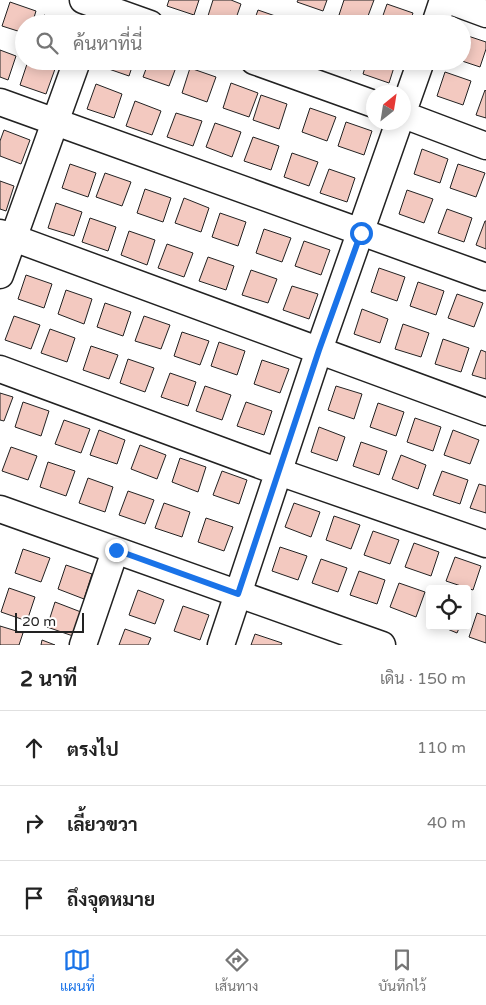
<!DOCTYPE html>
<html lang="th">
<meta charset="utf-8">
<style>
:root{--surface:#fff;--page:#f6f6f6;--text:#222;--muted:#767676;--line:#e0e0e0;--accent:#1a73e8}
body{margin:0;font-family:"Varela Round",Sarabun,sans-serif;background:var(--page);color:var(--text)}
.controls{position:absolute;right:15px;bottom:15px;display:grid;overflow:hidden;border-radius:5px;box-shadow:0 2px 12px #0003}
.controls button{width:45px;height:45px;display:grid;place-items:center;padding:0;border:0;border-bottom:1px solid var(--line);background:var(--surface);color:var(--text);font:25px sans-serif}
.compass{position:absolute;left:366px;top:85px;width:45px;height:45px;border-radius:50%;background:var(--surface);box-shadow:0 2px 12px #0003;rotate:30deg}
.scale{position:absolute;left:15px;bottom:12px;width:69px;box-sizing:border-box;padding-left:5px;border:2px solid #222;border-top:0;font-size:14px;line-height:18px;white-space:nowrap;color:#222;-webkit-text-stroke:4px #fff;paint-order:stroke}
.stop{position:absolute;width:15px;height:15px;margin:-11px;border:4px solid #1a73e8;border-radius:50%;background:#fff}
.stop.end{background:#1a73e8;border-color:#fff;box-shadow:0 1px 5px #0008}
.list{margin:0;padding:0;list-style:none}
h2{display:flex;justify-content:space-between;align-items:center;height:65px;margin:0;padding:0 20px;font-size:21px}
h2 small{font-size:16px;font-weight:400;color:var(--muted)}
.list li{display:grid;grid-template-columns:32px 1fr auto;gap:15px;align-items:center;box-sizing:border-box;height:75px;padding:0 20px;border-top:1px solid var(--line)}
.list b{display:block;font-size:19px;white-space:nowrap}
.list em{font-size:16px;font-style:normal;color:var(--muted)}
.icon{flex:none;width:28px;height:28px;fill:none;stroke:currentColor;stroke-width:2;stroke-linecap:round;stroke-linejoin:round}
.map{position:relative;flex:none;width:486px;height:645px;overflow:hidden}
.search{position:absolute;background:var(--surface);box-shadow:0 2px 12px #0003;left:15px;right:15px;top:15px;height:55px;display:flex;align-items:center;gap:12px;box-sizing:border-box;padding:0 18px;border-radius:28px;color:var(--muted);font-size:19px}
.sheet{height:290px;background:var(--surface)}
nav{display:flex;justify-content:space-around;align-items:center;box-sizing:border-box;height:70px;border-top:1px solid var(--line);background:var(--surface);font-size:14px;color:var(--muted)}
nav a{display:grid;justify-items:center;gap:2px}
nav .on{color:var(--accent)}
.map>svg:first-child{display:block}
.building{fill:#f3c9c0;stroke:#222}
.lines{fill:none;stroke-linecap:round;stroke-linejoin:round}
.minor-casing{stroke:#222;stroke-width:29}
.minor{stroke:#fff;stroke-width:26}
.route{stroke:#1a73e8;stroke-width:6}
</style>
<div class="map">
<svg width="486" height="645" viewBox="0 0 486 645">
<rect width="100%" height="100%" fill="#fff"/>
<path class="building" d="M 169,0 L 199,0 L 194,15 L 167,6 Z
M 213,0 L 231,0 L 241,4 L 234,24 L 221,24 L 207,19 Z
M 298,0 L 327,0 L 323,11 L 297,2 Z
M 344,0 L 374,0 L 365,24 L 339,15 Z
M 10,2 L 36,11 L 32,24 L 24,24 L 24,33 L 2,26 Z
M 387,4 L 413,13 L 409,24 L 380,24 Z
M 258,10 L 284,19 L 282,24 L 253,24 Z
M 44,15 L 69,24 L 41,24 Z
M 462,34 L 486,42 L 486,49 L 480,67 L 462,61 Z
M 0,50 L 16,56 L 8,80 L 0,77 Z
M 28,61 L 55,69 L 46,94 L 20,85 Z
M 105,61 L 134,61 L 129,76 L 103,67 Z
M 149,61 L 178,62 L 169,86 L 143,77 Z
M 327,61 L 354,61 L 351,70 Z
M 367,61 L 396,61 L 389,83 L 363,74 Z
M 190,68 L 216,77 L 207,102 L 182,93 Z
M 445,72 L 471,81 L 463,105 L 437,96 Z
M 231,83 L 258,93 L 249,117 L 223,108 Z
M 96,84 L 122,94 L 114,118 L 87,109 Z
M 485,90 L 486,91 L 486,118 L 476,115 Z
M 261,95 L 287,104 L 279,129 L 253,120 Z
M 135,101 L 161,111 L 152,135 L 126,126 Z
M 310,108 L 336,117 L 327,141 L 302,132 Z
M 176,113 L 202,121 L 193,146 L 167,137 Z
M 346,122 L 372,131 L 364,155 L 338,146 Z
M 215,123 L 241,132 L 232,157 L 206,147 Z
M 4,130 L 30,140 L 21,164 L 0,156 L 0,141 Z
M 253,137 L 279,146 L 271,170 L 244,161 Z
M 422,149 L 448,159 L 440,183 L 414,174 Z
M 292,153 L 318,162 L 309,186 L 284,177 Z
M 70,164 L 96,173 L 88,197 L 62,188 Z
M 458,164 L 485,173 L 476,197 L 450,188 Z
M 329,169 L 355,178 L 347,202 L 320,193 Z
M 105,173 L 131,182 L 122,206 L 96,197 Z
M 0,181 L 14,186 L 6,211 L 0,209 Z
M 145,189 L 171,198 L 163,222 L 137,213 Z
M 407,190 L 433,199 L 424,223 L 399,214 Z
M 184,198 L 209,208 L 201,232 L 175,223 Z
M 56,203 L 82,212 L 74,236 L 48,228 Z
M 447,209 L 472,218 L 464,242 L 438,233 Z
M 220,213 L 246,222 L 238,246 L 212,237 Z
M 90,218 L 116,227 L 108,251 L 82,242 Z
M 485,221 L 486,221 L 486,249 L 476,245 Z
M 264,229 L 291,238 L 282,262 L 256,253 Z
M 129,231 L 155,240 L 147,265 L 121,255 Z
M 304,241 L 330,250 L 321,275 L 295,266 Z
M 167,244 L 193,253 L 184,277 L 158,268 Z
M 208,257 L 234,266 L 226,290 L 199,281 Z
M 379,268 L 405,277 L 397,301 L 371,292 Z
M 251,270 L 277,279 L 268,303 L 242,295 Z
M 26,275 L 52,284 L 44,308 L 18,299 Z
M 418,282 L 444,291 L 436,315 L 410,306 Z
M 292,286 L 318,294 L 309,319 L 283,310 Z
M 66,290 L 92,299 L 84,324 L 58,314 Z
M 457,294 L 483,303 L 474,327 L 448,318 Z
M 105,303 L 131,312 L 123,336 L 97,327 Z
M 362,309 L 388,319 L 380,343 L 354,334 Z
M 14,316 L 40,325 L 31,349 L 5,340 Z
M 144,316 L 170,325 L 161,349 L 135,341 Z
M 403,324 L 429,333 L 421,357 L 395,349 Z
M 50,329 L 75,338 L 67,362 L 41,353 Z
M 182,332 L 209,341 L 200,365 L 174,356 Z
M 443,339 L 469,348 L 461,372 L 435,364 Z
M 219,342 L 245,351 L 237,375 L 211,366 Z
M 91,346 L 118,355 L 109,379 L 83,370 Z
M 481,350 L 486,352 L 486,379 L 472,375 Z
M 128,359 L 154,368 L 145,392 L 120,383 Z
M 262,360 L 289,369 L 280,393 L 254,384 Z
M 170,373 L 196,382 L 188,406 L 161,397 Z
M 205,386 L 231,395 L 222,420 L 196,411 Z
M 336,386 L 362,394 L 354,419 L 328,410 Z
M 0,393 L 13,397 L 4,421 L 0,420 Z
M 23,402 L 49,411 L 41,436 L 15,427 Z
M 246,402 L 272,411 L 264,435 L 237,426 Z
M 378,403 L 404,412 L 396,436 L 370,427 Z
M 415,418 L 441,427 L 433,451 L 407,442 Z
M 64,420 L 90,429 L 81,453 L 55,444 Z
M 319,427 L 345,437 L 337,461 L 311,452 Z
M 99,430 L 125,440 L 117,464 L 90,455 Z
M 453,430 L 479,440 L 470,464 L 444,455 Z
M 361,442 L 387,451 L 379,475 L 353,466 Z
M 140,445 L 166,455 L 157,479 L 131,469 Z
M 11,447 L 37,456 L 28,480 L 2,471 Z
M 401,455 L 426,465 L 418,489 L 392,479 Z
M 180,458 L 206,467 L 198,492 L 172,482 Z
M 48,462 L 75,471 L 66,496 L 40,487 Z
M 222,471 L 247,480 L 239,504 L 213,495 Z
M 442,471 L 468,480 L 460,504 L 433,495 Z
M 88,478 L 113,487 L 105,512 L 79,503 Z
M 479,484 L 486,486 L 486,513 L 470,508 Z
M 128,491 L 154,500 L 145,524 L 119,515 Z
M 164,503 L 190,512 L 182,537 L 155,528 Z
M 294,503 L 320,512 L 311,537 L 285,527 Z
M 334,516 L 360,525 L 351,549 L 326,540 Z
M 206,518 L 233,527 L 224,551 L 198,542 Z
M 373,531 L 399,540 L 390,564 L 364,555 Z
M 414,543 L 439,552 L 431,576 L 405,567 Z
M 280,547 L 307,556 L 298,580 L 272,571 Z
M 23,549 L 50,558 L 41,582 L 15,573 Z
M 455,557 L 481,566 L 473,590 L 446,581 Z
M 321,559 L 347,568 L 338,592 L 312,583 Z
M 66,565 L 92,574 L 84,599 L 58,589 Z
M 359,571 L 385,580 L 377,604 L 350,595 Z
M 399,583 L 425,592 L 416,617 L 390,607 Z
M 9,588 L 35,597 L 27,621 L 1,612 Z
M 138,590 L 164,600 L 155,624 L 129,615 Z
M 55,602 L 81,612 L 73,636 L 47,627 Z
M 183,606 L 209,615 L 200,640 L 174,631 Z
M 477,613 L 486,616 L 486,643 L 469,637 Z
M 0,626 L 23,633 L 19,645 L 0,645 Z
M 440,626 L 460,626 L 457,633 Z
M 125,629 L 151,638 L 148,645 L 119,645 Z
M 255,634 L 282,643 L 281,645 L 251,645 Z
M 42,640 L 55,645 L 41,645 Z"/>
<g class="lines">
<defs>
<path id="minor" d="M 83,0 L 150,24
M 448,0 L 486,14
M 435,24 L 443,0
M 254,61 L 374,104
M 0,102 L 486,277
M 404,109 L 421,61
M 404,115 L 486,146
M 0,233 L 486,412
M 0,275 L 77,61
M 0,369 L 279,472 L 486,544
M 0,509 L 382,645
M 83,645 L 115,551
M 221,645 L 319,350 L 399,122"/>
</defs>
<use href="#minor" class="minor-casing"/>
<use href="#minor" class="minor"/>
</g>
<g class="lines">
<path class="route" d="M 116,550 L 238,594 L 319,350 L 361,233"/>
</g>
</svg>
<div class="controls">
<button><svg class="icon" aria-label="locate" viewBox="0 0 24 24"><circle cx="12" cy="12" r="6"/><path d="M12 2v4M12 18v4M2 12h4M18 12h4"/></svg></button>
</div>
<svg class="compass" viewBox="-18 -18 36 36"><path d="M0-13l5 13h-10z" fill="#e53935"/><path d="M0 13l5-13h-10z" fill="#767676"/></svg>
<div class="scale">20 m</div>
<div class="stop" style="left:361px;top:233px"></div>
<div class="stop end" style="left:116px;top:550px"></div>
<div class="search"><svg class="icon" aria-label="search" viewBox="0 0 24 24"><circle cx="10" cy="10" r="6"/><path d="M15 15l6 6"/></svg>ค้นหาที่นี่</div>
</div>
<section class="sheet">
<h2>2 นาที<small>เดิน · 150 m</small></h2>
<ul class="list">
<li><svg class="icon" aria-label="ahead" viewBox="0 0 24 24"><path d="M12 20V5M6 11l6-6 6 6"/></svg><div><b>ตรงไป</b></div><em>110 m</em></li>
<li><svg class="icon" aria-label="right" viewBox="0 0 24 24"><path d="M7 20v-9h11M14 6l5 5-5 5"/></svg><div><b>เลี้ยวขวา</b></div><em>40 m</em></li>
<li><svg class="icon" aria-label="arrive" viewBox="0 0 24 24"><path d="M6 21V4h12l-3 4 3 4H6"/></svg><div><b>ถึงจุดหมาย</b></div></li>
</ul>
</section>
<nav>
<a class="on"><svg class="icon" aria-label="map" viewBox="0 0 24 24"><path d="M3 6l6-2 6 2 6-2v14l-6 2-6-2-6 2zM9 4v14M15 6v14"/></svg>แผนที่</a>
<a><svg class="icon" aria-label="directions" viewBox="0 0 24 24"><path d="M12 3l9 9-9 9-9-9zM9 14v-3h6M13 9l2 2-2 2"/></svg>เส้นทาง</a>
<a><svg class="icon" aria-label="saved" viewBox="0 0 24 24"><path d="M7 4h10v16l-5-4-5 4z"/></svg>บันทึกไว้</a>
</nav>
